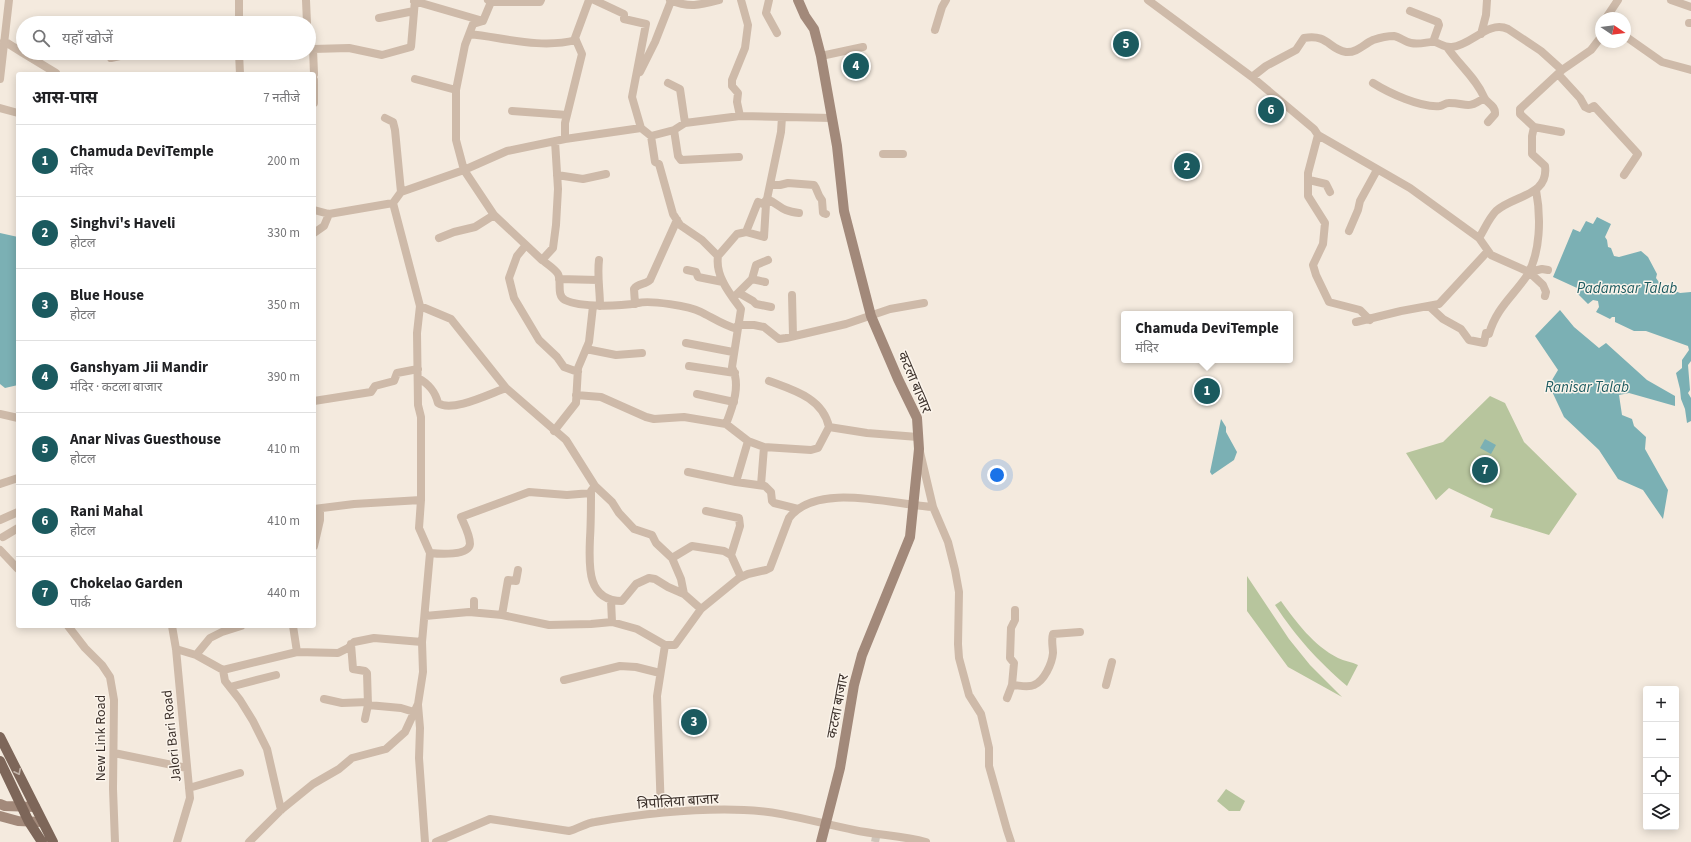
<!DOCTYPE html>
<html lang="hi">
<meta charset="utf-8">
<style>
:root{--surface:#fff;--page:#f6f6f6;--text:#202124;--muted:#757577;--line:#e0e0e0;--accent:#1b5a5f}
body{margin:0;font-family:"Source Sans 3","Noto Sans Devanagari",sans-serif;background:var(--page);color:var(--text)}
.controls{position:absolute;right:12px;bottom:12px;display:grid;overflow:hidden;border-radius:4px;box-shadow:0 2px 10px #0003}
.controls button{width:36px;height:36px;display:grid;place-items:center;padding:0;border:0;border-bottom:1px solid var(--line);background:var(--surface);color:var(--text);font:20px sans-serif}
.compass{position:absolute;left:1595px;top:12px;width:36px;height:36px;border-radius:50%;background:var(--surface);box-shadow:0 2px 10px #0003;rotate:103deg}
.you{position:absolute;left:997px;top:475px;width:14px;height:14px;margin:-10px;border:3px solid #fff;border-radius:50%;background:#1a73e8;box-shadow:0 0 0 6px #1a73e833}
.badge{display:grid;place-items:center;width:26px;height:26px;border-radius:50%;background:var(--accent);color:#fff;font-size:13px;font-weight:700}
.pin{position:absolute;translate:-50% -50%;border:2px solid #fff;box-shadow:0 1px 4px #0006}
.popup{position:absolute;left:1121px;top:311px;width:172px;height:52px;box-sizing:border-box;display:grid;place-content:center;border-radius:4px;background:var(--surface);filter:drop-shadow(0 1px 3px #0005);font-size:13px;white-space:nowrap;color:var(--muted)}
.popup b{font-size:15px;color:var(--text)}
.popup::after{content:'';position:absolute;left:50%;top:100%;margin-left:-8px;border:8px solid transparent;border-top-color:var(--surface)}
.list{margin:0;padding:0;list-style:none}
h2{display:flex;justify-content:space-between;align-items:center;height:52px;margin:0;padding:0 16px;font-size:17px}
h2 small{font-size:13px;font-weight:400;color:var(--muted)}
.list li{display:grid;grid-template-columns:26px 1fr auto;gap:12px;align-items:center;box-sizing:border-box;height:72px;padding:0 16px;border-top:1px solid var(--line)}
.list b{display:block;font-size:15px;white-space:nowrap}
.list p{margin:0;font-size:13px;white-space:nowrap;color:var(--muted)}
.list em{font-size:13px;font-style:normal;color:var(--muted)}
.icon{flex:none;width:22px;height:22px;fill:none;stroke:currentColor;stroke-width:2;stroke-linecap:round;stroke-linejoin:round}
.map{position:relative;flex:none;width:1691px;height:842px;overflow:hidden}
.search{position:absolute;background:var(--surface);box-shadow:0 2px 10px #0003;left:16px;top:16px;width:300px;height:44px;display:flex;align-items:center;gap:10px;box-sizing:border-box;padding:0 14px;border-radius:22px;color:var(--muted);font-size:15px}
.panel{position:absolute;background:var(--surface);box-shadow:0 2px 10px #0003;left:16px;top:72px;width:300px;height:556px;border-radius:4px}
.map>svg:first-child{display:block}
.green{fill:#b7c59d}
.water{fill:#7bb0b4}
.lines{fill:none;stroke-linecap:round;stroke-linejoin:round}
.street-tunnel{stroke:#cfc5ba;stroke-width:8;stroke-dasharray:8 4;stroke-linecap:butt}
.street{stroke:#cebaa9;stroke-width:8}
.secondary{stroke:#a2897a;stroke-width:10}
.primary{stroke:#7d6659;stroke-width:10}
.oneway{stroke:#c2b4a9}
.labels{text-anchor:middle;stroke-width:3;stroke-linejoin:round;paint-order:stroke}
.street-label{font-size:14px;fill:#3a2f29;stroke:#fbf4eb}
.water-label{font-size:15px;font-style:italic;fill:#1b5a5f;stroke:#fbf4eb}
</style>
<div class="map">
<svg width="1691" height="842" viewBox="0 0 1691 842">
<rect width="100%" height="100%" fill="#f4eade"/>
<path class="green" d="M 1490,396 L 1505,403 L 1524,442 L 1577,494 L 1549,535 L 1490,517 L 1493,509 L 1449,488 L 1436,500 L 1406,453 L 1443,442 Z
M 1247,576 L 1289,639 L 1310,665 L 1342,697 L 1288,667 L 1247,611 Z
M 1281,601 C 1296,622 1314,646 1338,658 C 1344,661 1352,662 1358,665 L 1347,686 C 1317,660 1297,638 1275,605 Z
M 1226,789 L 1245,801 L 1240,811 L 1229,811 L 1217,801 Z"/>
<path class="water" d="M 1597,217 L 1611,224 L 1605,237 L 1607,240 L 1608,247 L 1611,248 L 1614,256 L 1619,257 L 1641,251 L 1648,257 L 1657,274 L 1656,278 L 1661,285 L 1680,293 L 1691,292 L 1691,361 L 1688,365 L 1690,390 L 1688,393 L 1691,398 L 1691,421 L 1687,423 L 1685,409 L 1681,399 L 1680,389 L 1676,373 L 1682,368 L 1682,360 L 1689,350 L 1688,346 L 1646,331 L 1634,331 L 1615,322 L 1615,317 L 1612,317 L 1610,319 L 1596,312 L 1599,307 L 1598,301 L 1593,300 L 1588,304 L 1578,294 L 1577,288 L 1553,277 L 1573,229 L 1580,232 L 1586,221 L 1593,224 Z
M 0,233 L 18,237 L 18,385 L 5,388 L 0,384 Z
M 1560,310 L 1574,327 L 1599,348 L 1606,343 L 1647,380 L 1675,396 L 1675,406 L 1629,393 L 1619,395 L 1622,415 L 1632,419 L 1634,426 L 1646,437 L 1645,449 L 1668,490 L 1663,519 L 1643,490 L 1618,479 L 1599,450 L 1564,417 L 1549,385 L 1558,370 L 1535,336 Z
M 1221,419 L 1226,427 L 1226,432 L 1237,452 L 1234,460 L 1212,475 L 1210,472 Z
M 1485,439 L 1496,445 L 1491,454 L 1480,448 Z"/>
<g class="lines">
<path class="street-tunnel" d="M 875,842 L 876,837"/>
<path class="street" d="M 306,0 L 307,23
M 488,0 L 491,2 L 540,2 L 541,0
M 594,0 L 624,14 L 624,19 L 646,24 L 632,97 L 641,128
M 670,0 C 689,8 700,5 719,0
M 769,0 L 766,13 L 777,33
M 1148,0 L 1252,77 L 1314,129 L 1318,135 L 1410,188 L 1479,238 L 1491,255 L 1529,272 L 1543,285 L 1546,292 L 1545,296
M 1671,0 L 1691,7
M 414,1 L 483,21
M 491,2 L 483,21 L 473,24 L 465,45 L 456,90 L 456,140 L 464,170 L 494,215 L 542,260 L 553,248 L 556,225 L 558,189 L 555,141
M 1410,11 L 1438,22 L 1439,25 L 1433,42
M 379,18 L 414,11
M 1606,18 L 1618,0
M 239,23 L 239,0
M 1689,23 L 1691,23
M 935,30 L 942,7 L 946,0
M 470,34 C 505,38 541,49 576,40
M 1481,34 L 1486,15 L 1487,0
M 1625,36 L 1662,62 L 1691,70
M 309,37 L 310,49
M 4,41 L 23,53
M 1447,47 C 1459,65 1476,78 1484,97 C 1486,103 1496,105 1495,114 L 1488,122
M 23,53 L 56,73
M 239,53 L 240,74
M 239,56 L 273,53
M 821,56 L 863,47
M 111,58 L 133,53
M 640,72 L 655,42 L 671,1
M 314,74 L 313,49 L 349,48 L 382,55 L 411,47 L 415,0
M 1558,74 L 1580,98 L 1585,107 L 1589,109 L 1594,106 L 1638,154 L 1624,175
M 1252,77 L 1266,66 L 1296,50 L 1304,38 C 1329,34 1328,49 1346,52 C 1357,53 1364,44 1373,40 C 1379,38 1388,36 1394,36 C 1400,37 1405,42 1411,43 C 1421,45 1429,41 1435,42 C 1441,44 1445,48 1452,47 C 1472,45 1488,20 1508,29 L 1541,51 L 1562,70
M 0,79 L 9,0
M 415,79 L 456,90
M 314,80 L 314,103
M 668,83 L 680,89 L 685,123
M 1373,83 C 1389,93 1421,108 1440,106 C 1444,105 1445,103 1449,103 C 1467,103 1467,110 1484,98
M 0,108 L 18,113
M 512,111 L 567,115
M 740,116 L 737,102 L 738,93 L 732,86 L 732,80 L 745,48 L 748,25 L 741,0
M 385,118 L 393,122 L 395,130 L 401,192
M 674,130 L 678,156 L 681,160 L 739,157
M 1561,132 L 1534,127 L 1520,114 L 1520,109 L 1562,70 L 1591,50 L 1601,37
M 1318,135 L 1308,173 L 1308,196 L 1325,223 L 1323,244 L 1313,265 L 1316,275 L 1329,302 L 1360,310 L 1370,320
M 651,136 L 655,162 L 659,164 L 673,214 L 680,225 L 702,240 L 718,256 C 715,276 730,294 741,309 L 732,367 C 741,385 733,406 726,424
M 565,139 L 565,123 L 582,54 L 575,38 L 589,0
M 883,154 L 903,154
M 557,175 L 583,179 L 606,174
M 1309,180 L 1326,184 L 1330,192
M 770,185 L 780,185 L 788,183 L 814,185 C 818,190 817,195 822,200 L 823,213 L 826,214
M 767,199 C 781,205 780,211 799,213
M 314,210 L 329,214 L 393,203 L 401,192 L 464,170 L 507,151 L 565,139 L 641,128 L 651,136 L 674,130 L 685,123 L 740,116 L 832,118
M 1349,231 L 1358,210 L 1360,201 L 1377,170
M 746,232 L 764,237 L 766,204 L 763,204
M 314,233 L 324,226 L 329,214
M 439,238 L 454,232 L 475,227 L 494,215
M 1479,238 C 1484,230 1489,218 1496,211 C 1514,195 1549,196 1545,166 L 1532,154 L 1532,136 L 1534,127
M 526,245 L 517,256 L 509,278 L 514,298 L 539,340 L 557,357 L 564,367 L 578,372
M 718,256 L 737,234 L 746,232 L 758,202 L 763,204 L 767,199 L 781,132 L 782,117
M 542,260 C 547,264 555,269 558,274 C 562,282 556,295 565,300 C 581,308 620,306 638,303 C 650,300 690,306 701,312 C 713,318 723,325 737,329
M 599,260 C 597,276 600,290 600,306
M 687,270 L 696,272 L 698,277 L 723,282
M 1529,272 L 1542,269 L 1548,270
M 559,279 L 598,280
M 752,279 L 765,282
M 739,293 L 753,301 L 756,304 L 771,307
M 792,295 L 793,336
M 733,298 L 752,279 L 756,265 L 768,260
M 635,304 L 634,289 C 638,283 645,285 650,280 L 677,220
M 420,306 L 451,319 L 506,388 L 566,440 L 595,486 L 612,502 L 619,513 L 634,529 L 652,535 L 656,543 L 672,558 L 681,579 L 684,594 L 701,609
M 1429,306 L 1443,319 L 1461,329 L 1469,340 L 1484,343 L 1486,333 L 1489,334 C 1496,309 1512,297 1526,277 C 1541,254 1541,216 1536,190
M 1356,322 L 1401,311 L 1439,304 L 1488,251
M 738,325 L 754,325 L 764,327 L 779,339 L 786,338 L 846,324 L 890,309 L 924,303
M 686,343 L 733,352
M 586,349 L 616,355 L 642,353
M 689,366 L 735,373
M 418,378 C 429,384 435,391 438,403 C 452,413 491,393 506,388
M 769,381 C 793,390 823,398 829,427
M 697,394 L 734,402
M 576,395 L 601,397 L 646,417 L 654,419 L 684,417 L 726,424 L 748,441 L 764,447 L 811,450 L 818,448 L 829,427 L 867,433 L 918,437
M 314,401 L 371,392 L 375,386 L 394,381 L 397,373 L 418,369
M 0,414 L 18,418
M 554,431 L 576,403 L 578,368 L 589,342 L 593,306
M 920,452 L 933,507 L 948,542 L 955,570 L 959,592 L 958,644 L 959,658 L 969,695 L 981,714 L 989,748 L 989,766 L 1007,830 L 1011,842
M 688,472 L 736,482 L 765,486 L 771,492 L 772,501 L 774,503 L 798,509
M 736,482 L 748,441
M 0,484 L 18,478
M 761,485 L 764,447
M 595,486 L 591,491 C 591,507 591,523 590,538 C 589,564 586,601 622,601 L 636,584 L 649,578 L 655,579 L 668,587 L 684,594
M 314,509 L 354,504 L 421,500
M 706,511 L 739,518 L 740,526 L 731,555
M 0,520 L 18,512
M 3,537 L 18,528
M 314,546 L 320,520 L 320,509
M 0,550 L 18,569
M 430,553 C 439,554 469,556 470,544 C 470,535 464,524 461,517 L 529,492 L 567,495 L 591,493
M 672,558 L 692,546 L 724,551 L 731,555 L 741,577
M 611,600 L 612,622
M 474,601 L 474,612
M 502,615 L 508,580 L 516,581 L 518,570
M 425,616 L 469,612 L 502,615 L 549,625 L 591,624 L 612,622 L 637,629 L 665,645
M 68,626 L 85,648 L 102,665 L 110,677 L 114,700 L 113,789 L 115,842
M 172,626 L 176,649 L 190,798 L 177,842
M 293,626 L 297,652
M 351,644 L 353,669 L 365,671 L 367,673 L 368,705 L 365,719
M 176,649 L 196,655 L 210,638 L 222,632 L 241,626
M 196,655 L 223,670 L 225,681 L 240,700 L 253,721 L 267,749 L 281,810
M 223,670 L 297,652 L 338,653 L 348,648 L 354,642 L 374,638 L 422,642
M 564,680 L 620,666 L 636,667 L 660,673
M 1012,685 C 1018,685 1028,688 1034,685 C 1044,681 1052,664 1053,653 C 1053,647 1051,640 1053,634 L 1080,632
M 1106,685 L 1112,662
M 230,687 L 276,675
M 1007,698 L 1012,685 L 1014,663 L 1010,658 L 1011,628 L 1015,620 L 1015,610
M 324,699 L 342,703 L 368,702
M 368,705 L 401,708 L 414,712
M 418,705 L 420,728 L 419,758 L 425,842
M 114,753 L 187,768
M 189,788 L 240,773
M 661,813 L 657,696 L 665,645 L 675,645 L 701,609 L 739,578 L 748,574 L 766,570 L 770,568 L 789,518 C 817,481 894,505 933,507
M 249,842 L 281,810 L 313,784 L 339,769 L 352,758 L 386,749 L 405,732 L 418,704 L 423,672 L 422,642 L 430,553 L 419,528 L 421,500 L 421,417 L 418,405 L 417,333 L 420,306 L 393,203
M 436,842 L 490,819 L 569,831 C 578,829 586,823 595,822 C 642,814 696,808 744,810 C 781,811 818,823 854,830 C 878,835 903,836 926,842"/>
<path class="secondary" d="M 798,0 L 805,16 L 814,29 L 821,56 L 837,146 L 844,211 L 871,316 L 898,379 L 917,418 L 919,449 L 910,537 L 862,655 L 854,685 L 840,768 L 821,842
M 0,804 L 5,806 L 35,807
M 0,816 L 18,821 L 41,822"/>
<path class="primary" d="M 0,737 L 53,842
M 0,761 L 29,822 L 42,842"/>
</g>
<defs><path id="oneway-chevron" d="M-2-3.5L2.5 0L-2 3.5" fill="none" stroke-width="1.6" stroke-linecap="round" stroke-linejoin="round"/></defs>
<use class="oneway" href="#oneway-chevron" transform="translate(18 772) rotate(63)"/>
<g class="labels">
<g class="street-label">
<text transform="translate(915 382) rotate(67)" y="5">कटला बाजार</text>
<text transform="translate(837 706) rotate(-79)" y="5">कटला बाजार</text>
<text transform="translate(171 736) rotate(-96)" y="5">Jalori Bari Road</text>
<text transform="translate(100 738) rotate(-90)" y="5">New Link Road</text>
<text transform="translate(678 801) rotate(-4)" y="5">त्रिपोलिया बाजार</text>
</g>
<g class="water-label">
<text x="1627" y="293">Padamsar Talab</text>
<text x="1587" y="392">Ranisar Talab</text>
</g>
</g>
</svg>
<div class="controls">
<button>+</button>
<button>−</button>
<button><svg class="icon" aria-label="locate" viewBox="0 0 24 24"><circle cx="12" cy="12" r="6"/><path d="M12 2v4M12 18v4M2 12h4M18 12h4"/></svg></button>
<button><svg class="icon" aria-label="layers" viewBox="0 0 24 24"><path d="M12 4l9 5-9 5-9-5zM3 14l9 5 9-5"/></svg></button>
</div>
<svg class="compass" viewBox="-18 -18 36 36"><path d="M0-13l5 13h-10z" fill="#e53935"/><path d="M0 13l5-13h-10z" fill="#757577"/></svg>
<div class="you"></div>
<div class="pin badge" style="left:1207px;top:391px">1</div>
<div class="popup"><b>Chamuda DeviTemple</b>मंदिर</div>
<div class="pin badge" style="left:1187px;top:166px">2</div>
<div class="pin badge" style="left:694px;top:722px">3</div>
<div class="pin badge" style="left:856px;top:66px">4</div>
<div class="pin badge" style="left:1126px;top:44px">5</div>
<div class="pin badge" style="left:1271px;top:110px">6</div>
<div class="pin badge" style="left:1485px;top:470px">7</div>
<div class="search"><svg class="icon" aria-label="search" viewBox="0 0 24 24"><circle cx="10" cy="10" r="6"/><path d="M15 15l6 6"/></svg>यहाँ खोजें</div>
<section class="panel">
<h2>आस-पास<small>7 नतीजे</small></h2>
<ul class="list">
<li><span class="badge">1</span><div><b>Chamuda DeviTemple</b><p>मंदिर</p></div><em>200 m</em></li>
<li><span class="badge">2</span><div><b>Singhvi's Haveli</b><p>होटल</p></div><em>330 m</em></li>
<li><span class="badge">3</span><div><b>Blue House</b><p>होटल</p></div><em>350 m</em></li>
<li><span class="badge">4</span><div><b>Ganshyam Jii Mandir</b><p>मंदिर · कटला बाजार</p></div><em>390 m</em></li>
<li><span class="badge">5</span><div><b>Anar Nivas Guesthouse</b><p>होटल</p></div><em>410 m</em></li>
<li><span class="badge">6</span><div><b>Rani Mahal</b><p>होटल</p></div><em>410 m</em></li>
<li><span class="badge">7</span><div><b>Chokelao Garden</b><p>पार्क</p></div><em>440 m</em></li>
</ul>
</section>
</div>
